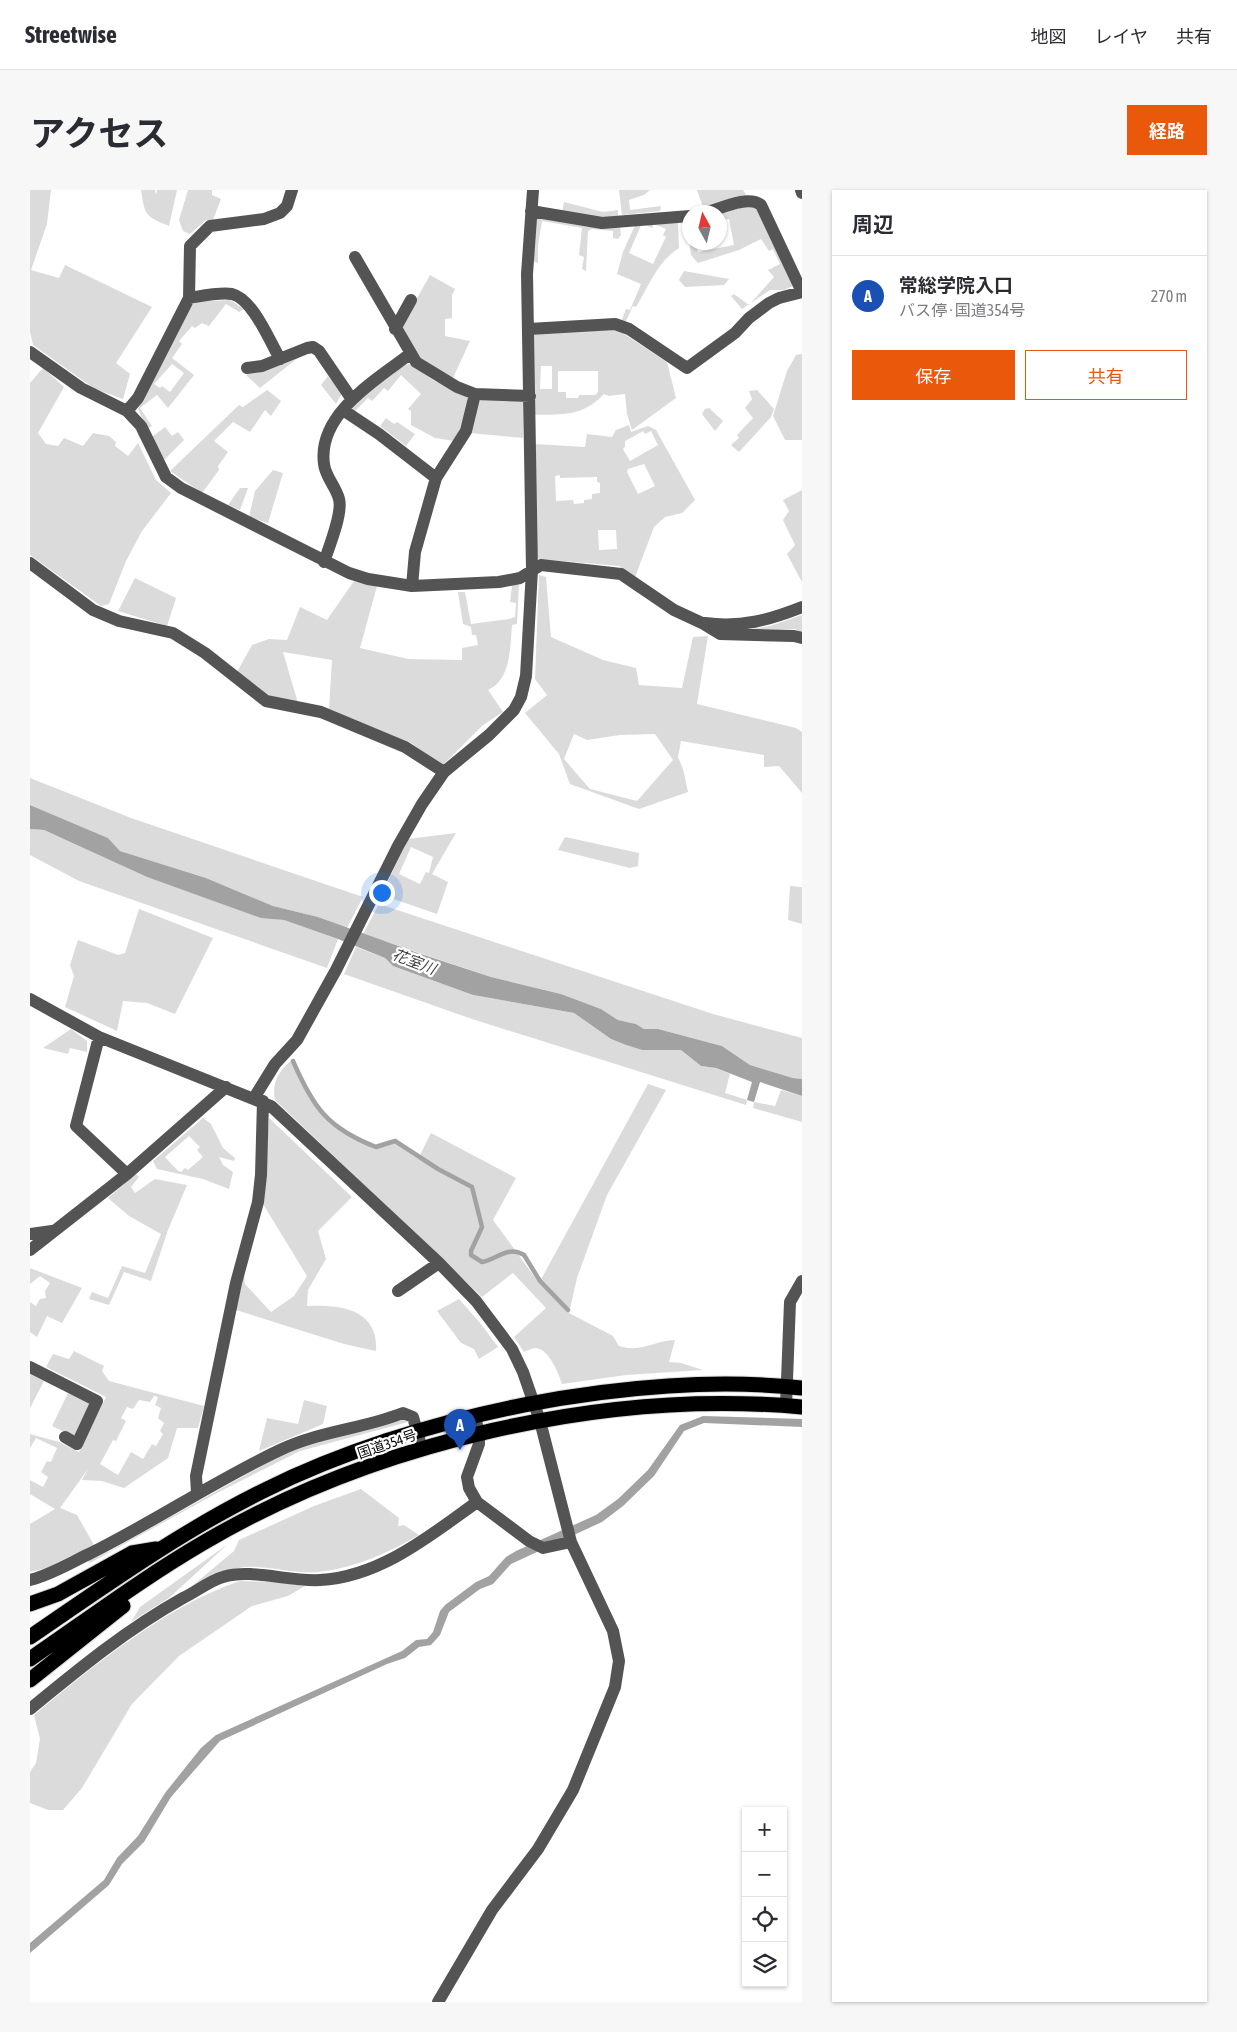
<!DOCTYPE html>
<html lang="ja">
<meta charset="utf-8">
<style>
:root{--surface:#fff;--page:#f7f7f7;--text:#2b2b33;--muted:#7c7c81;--line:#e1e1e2;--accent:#ea580c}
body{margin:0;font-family:"Asap Condensed","Noto Sans JP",sans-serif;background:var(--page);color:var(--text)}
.controls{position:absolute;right:15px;bottom:15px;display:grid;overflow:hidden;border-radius:0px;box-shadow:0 1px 4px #0004}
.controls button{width:45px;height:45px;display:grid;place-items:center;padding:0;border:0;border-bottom:1px solid var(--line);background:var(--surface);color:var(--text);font:25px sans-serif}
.compass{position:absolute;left:652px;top:15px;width:45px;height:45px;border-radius:50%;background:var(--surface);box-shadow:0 1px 4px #0004;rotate:352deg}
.you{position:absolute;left:351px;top:702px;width:18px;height:18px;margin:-12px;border:4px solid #fff;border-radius:50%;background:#1a73e8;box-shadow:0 0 0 8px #1a73e833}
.badge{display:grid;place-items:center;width:32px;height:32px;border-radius:50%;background:var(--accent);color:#fff;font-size:16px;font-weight:700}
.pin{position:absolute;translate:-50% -41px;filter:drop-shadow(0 1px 2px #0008)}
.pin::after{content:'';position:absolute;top:26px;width:18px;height:15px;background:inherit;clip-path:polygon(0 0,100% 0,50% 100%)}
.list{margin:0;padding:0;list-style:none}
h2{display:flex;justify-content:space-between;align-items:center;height:65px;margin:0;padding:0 20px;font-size:21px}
h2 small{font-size:16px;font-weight:400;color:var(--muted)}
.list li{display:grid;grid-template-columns:32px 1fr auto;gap:15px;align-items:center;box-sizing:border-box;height:80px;padding:0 20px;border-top:1px solid var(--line)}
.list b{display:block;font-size:19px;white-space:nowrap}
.list p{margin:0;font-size:16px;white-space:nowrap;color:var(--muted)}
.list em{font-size:16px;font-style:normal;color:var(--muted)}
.actions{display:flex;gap:10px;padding:15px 20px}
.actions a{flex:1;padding:11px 0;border:1px solid var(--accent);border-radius:0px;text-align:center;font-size:18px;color:var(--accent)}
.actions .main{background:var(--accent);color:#fff}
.icon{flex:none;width:28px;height:28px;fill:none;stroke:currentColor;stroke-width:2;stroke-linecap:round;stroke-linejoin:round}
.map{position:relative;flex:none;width:772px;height:1812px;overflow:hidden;border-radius:0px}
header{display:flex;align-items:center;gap:30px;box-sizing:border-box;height:70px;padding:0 25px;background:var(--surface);border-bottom:1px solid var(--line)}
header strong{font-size:24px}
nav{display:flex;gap:28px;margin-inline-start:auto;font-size:18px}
.intro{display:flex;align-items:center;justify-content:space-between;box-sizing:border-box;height:120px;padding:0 30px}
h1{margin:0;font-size:35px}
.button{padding:12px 22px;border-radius:0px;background:var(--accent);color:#fff;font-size:18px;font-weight:700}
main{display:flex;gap:30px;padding:0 30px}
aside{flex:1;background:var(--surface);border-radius:0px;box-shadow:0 1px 4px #0004}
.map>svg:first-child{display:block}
.green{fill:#dbdbdb;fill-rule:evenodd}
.water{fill:#a2a2a2}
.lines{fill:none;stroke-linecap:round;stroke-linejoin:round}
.stream{stroke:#a2a2a2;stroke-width:4.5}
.highway-casing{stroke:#dbdbdb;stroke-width:17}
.minor{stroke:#545454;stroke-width:12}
.highway{stroke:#000;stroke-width:15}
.labels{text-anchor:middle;stroke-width:4.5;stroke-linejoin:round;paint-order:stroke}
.street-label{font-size:14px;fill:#000;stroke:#fff}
.water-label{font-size:15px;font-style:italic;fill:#434343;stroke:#fff}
</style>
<header>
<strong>Streetwise</strong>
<nav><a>地図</a><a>レイヤ</a><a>共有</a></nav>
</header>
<div class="intro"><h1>アクセス</h1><a class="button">経路</a></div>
<main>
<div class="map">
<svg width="772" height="1812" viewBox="0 0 772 1812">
<rect width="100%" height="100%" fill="#fff"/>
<path class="green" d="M 0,0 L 21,0 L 17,34 L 1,80 L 29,88 L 35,75 L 122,117 L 86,173 L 100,184 L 93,209 L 65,199 L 3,155 L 0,142 Z
M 111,0 L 125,0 L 126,5 L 127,0 L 147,0 L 139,36 C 115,26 115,26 111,0 Z
M 158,0 L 182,0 L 182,5 L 191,9 L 183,30 L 176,30 L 160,44 L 153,41 L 149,30 Z
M 589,0 L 620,0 L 614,5 L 599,10 L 600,20 L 631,16 L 630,21 L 592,25 Z
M 667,0 L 713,0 L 717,6 L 673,17 Z
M 534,12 L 573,22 L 588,20 L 588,26 L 571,28 L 532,22 Z
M 714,17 L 726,18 L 763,96 L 754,100 L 740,100 L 712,119 L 701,106 L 704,104 L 719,115 L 744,87 L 738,80 L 750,74 L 743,59 L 739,61 L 731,49 L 709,60 L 668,73 L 661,65 L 657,32 L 659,32 L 660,52 L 666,53 L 668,62 L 704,55 L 699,29 L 690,30 L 690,24 Z
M 506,26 L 590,36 L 591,45 L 588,49 L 583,48 L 583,41 L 562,39 L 558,41 L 556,81 L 552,79 L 554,67 L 549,65 L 552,38 L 512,31 L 508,56 L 508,73 L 502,71 Z
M 606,33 L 648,33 L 649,58 C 627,72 619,96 606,117 L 603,116 L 595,133 L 591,132 L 596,119 L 600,120 L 611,94 L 587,84 L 593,62 ZM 612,33 L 622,38 L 624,34 L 636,39 L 633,45 L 636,47 L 623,74 L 599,63 Z
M 654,81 L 699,89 L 694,95 L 655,97 L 649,90 Z
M 400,85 L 425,99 L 422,105 L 422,128 L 415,129 L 415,146 L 440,151 L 423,188 L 386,165 L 372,135 Z
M 200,110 L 214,119 L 209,122 L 196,114 L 179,136 L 172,133 L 165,138 L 162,136 L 149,151 L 152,154 L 142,168 L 164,185 L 138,218 L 127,205 L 110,218 L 122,236 L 117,239 L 108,219 L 161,116 L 165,112 ZM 142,174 L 154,183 L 140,202 L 132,196 L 130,198 L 124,194 Z
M 585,138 L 637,172 L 646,208 L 602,240 L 597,224 L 595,204 L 579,206 L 574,204 C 552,227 534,224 503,225 L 503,144 ZM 511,176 L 522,176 L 522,199 L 510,199 ZM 528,181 L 568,181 L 568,202 L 565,205 L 549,205 L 548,208 L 536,208 L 536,202 L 528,202 Z
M 772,164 L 772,250 L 755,250 L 743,226 L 757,181 L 766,165 Z
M 269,167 L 230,198 L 216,185 L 218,184 Z
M 380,174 L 403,190 L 437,206 C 441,219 432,240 424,251 L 405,248 L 381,235 L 381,221 L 378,219 L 391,204 L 371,185 L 358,201 L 354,198 L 342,211 L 338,208 L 324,222 L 321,215 L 375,175 Z
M 13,178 L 34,197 L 8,243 L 16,254 L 28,256 L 34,248 L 53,256 L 63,243 L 79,246 L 86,252 L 85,256 L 98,266 L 108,253 L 126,290 L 141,303 L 112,341 L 96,371 L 79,414 L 71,416 L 0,365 L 0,193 Z
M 298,186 L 312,203 L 306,214 L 291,195 Z
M 237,200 L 251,211 L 241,226 L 235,220 L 220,242 L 203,232 L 184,251 L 198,262 L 188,276 L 189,280 L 172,303 L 140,281 L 209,215 L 213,217 Z
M 727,200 L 744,219 L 741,227 L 709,262 L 701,255 L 709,248 L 707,245 L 723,228 L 715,218 L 722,209 L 719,201 Z
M 453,209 L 494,211 L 493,248 L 440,243 L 447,213 Z
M 679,218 L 693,231 L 685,241 L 672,224 L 675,219 Z
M 356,228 L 364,234 L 367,232 L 385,244 L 376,256 L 350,236 Z
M 599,235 L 601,242 L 618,236 L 626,240 L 665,310 L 652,323 L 635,327 L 624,337 L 605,387 L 589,376 L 509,369 L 506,365 L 505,254 L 555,257 L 557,244 L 582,247 L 586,240 ZM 613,241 L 615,244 L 621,241 L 628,255 L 600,271 L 593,259 L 595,257 L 595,251 ZM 614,274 L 625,296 L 608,304 L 597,282 L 598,279 ZM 530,285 L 530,288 L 567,287 L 567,292 L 570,293 L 570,303 L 562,304 L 562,309 L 554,310 L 554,313 L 544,314 L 543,310 L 526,311 L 525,286 ZM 568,340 L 586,340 L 587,359 L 569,360 Z
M 135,237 L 142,246 L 148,242 L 154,250 L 134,270 L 122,247 Z
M 243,280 L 253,283 L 238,333 L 219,327 L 225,301 Z
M 210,298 L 218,298 L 210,320 L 198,315 Z
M 772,300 L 772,392 L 757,364 L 765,355 L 753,330 L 759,321 L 753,310 Z
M 509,385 L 516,387 L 521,447 L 573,470 L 606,478 L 609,495 L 652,498 L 663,447 L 678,446 L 667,514 L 766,538 L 772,542 L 772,603 L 749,576 L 734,577 L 734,565 L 651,551 L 648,567 L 653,579 L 658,602 L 609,619 L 540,594 L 529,564 L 495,523 L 517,505 L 505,489 ZM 544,544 L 557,550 L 590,545 L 625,544 L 643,570 L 607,611 L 560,599 L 534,569 Z
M 105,388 L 146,408 L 137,436 L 88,421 Z
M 324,391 L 347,396 L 330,458 L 378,469 L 432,470 L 432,458 L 448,455 L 446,445 L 442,445 L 441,437 L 433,434 L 428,402 L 435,402 L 441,434 L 479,429 L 485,427 L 486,413 L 480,412 L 482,396 L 489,394 L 487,434 L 482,435 C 480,458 481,490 458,500 L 473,522 L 453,535 L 412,576 L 381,553 L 299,520 L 302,470 L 253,462 L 268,513 L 237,505 L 207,482 L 222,455 L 239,449 L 257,450 L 270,417 L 297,430 Z
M 772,425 L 772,443 L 765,439 L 716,440 L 740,436 Z
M 0,588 L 101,628 L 333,707 L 317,738 L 288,727 L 243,716 L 176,688 L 90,661 L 78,648 L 0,615 Z
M 0,639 L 14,640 L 117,687 L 231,727 L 254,730 L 308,749 L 297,778 L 49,691 L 0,665 Z
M 426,643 L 402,684 L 418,692 L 407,724 L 352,705 L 377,649 ZM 381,657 L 403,667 L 399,683 L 396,682 L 390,694 L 369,684 Z
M 535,647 L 609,663 L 608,676 L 600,678 L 528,660 Z
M 760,696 L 772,697 L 772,734 L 758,730 Z
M 349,714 L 683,824 L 772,848 L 772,889 L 763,888 L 720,875 L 692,856 L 628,839 L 614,839 L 606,834 L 588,830 L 571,819 L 531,804 L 461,787 L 333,744 Z
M 109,719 L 183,748 L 145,824 L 117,813 L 93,811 L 87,841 L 35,817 L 44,786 L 40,775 L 48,750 L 88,765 L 95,763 Z
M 326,757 L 355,768 L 363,776 L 443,805 L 544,823 L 581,849 L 596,855 L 612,860 L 651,860 L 671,876 L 686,878 L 700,884 L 695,903 L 717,910 L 716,915 L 442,829 L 314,784 Z
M 41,839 L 57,851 L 57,862 L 40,858 L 38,864 L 13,858 Z
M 264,868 L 279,907 L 300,934 L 340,956 L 360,950 L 388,969 L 401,943 L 486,988 L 463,1030 L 509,1093 L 618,894 L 636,900 L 577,1005 L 547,1088 L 539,1123 L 583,1146 L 589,1156 C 612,1163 622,1151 645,1150 L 639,1172 L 651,1173 L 673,1180 L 596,1185 L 532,1194 C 529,1184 519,1159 506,1158 C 502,1158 497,1161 494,1162 L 484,1147 L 516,1118 L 483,1083 L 452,1107 L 245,910 C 241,891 250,880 264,868 Z
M 751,900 L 772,906 L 772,932 L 723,918 L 724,912 L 745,916 Z
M 173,928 L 181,934 L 193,958 L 205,968 L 204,971 L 189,967 L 193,975 L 203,982 L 199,999 L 173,989 L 127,979 L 123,971 ZM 159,946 L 170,957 L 167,960 L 173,967 L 158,980 L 155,978 L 151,982 L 147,980 L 135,967 Z
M 239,928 L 322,1007 L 288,1041 L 296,1069 L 278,1100 L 277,1116 C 310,1114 349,1119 346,1161 L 314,1154 L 206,1120 L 214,1083 L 215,1094 L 241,1122 L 264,1106 L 277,1086 L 233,1014 Z
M 106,984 L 109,987 L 101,997 L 105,1003 L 125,989 L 157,995 L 138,1040 L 121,1091 L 94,1082 L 79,1115 L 59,1109 L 62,1102 L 78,1108 L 92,1076 L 115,1083 L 131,1044 L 99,1026 L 78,1008 Z
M 0,1078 L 52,1098 L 32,1133 L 17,1126 L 7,1147 L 0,1142 L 0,1112 L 6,1116 L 10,1109 L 16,1108 L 15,1101 L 20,1093 L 10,1086 L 0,1094 Z
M 429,1109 L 451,1134 L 468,1157 L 449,1169 L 444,1159 L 431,1153 L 407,1121 Z
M 44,1161 L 74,1176 L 72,1181 L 79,1191 L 174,1216 L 168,1238 L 147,1238 L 138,1268 L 94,1298 L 72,1291 L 52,1290 L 58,1279 L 30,1318 L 47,1325 L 64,1355 L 25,1376 L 0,1382 L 0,1334 L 25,1319 L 0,1304 L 0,1290 L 13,1297 L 18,1287 L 11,1282 L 17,1271 L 21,1272 L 27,1258 L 6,1248 L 0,1258 L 0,1244 L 29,1252 L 49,1262 L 76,1207 L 16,1177 L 23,1164 L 39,1169 ZM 124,1206 L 128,1207 L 125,1215 L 131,1218 L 128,1228 L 134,1233 L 130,1241 L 133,1244 L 126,1256 L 122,1254 L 113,1269 L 101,1262 L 88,1285 L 70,1274 L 83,1250 L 86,1251 L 96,1231 L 91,1228 L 97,1217 L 103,1219 L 109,1210 L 120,1212 Z
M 0,1184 L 14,1191 L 0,1218 Z
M 38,1203 L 60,1213 L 45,1247 L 22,1236 Z
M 274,1210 L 297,1216 L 293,1234 L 229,1261 L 237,1228 L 268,1234 Z
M 374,1229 L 378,1232 L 270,1261 L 187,1303 L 60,1373 L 58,1371 L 80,1361 L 244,1269 L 283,1252 Z
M 331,1299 L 369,1328 L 368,1336 L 374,1335 L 389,1345 C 358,1363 325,1378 289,1382 C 269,1384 247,1378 227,1377 C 200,1375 178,1389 156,1401 L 204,1361 L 209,1350 L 284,1316 Z
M 198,1354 L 139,1408 L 101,1432 L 110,1417 Z
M 210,1391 L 247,1392 L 275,1396 L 258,1406 L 222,1416 L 149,1466 L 102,1514 L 52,1598 L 33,1620 L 18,1620 L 0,1613 L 0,1582 L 6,1573 L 10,1549 L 4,1525 C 64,1475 136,1416 210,1391 Z"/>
<path class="water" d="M 0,615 L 78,648 L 90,661 L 176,688 L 243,716 L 288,727 L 385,762 L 461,787 L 531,804 L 571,819 L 588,830 L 606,834 L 614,839 L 628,839 L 692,856 L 720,875 L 763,888 L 772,889 L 772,906 L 730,892 L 724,912 L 717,910 L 722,892 L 686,878 L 671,876 L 651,860 L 612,860 L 596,855 L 581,849 L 544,823 L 443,805 L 363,776 L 355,768 L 308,749 L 254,730 L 231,728 L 117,687 L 14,640 L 0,639 Z
M 673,1226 L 772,1229 L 772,1237 L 674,1233 L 654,1241 L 624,1286 L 593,1316 L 572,1332 L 481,1374 L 463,1394 L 450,1399 L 419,1422 L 410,1445 L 401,1455 L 389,1457 L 375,1468 L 357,1474 L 190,1551 L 141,1607 L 114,1652 L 92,1674 L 79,1695 L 0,1763 L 0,1753 L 74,1690 L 87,1668 L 108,1646 L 135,1603 L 171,1558 L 186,1545 L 372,1461 L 386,1450 L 397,1449 L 403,1442 L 410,1421 L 415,1415 L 446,1392 L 459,1386 L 476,1367 L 486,1361 L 566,1325 L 588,1309 L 618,1280 L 650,1235 Z"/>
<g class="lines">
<path class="stream" d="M 263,871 C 283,917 297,938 346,957 L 365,951 L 408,979 L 442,997 L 452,1037 L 441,1061 L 441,1065 L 452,1072 C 468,1069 478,1055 494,1065 L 510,1091 L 538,1120"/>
<defs>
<path id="highway" d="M 0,1414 L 28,1404 L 102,1363 L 126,1359
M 0,1447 C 76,1395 150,1342 233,1301 C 382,1226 605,1180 772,1198
M 0,1469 C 57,1430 113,1388 173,1353 C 344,1252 575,1199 772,1217
M 0,1490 L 93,1416"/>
</defs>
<use href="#highway" class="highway-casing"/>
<path class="minor" d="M 771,0 L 772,3
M 501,21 L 572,33 L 660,26
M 678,22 C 692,18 718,5 731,15 L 772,102
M 325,67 L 386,172 L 427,197 L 445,204 L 500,206
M 159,108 C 172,106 189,102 202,104 C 223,109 240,152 250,169
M 365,139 L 381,110
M 499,139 L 585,134 L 599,139 L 657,178 L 705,143 L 719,128 L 739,113 L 749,108 L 772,102
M 0,162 L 51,198 L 97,221 L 111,236 L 136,287 L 151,298 L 319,383 L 338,389 L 382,396 L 469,392 L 490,388 L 511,375 L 591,384 L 644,420 L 672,433 L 690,444 L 764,446 L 772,448
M 217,178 L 232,176 L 277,158 L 283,157 L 289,161 L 321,208
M 313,220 L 349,244 L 406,288
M 97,221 L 108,208 L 159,108 L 160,56 L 180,36 L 234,29 L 250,23 L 257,16 L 262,0
M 294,372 C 299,357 313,323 309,309 C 306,297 295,286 294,274 C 287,224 347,189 380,164
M 0,373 L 63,420 L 89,431 L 143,443 L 175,463 L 236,511 L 291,522 L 375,557 L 414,582
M 382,396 L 385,362 L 406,288 L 436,241 L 445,204
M 675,433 C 711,438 739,430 772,417
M 0,809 L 69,847 L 241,916 L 409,1073 L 446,1111 L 482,1159 L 493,1182 L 510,1231 L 541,1352 L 583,1441 L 589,1471 L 585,1497 L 543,1600 L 508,1659 L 462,1720 L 408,1812
M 69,847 L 46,936 L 97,984
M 224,908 L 245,874 L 267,850 L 306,780 L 368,656 L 392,614 L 414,582 L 459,545 L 484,520 L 491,507 L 496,486 L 502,380 L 497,84 L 503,0
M 0,1044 L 22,1041
M 0,1060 L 97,984 L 196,897
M 368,1101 L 409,1073
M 0,1177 L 67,1211 L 47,1254 L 35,1247
M 756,1216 L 760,1112 L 772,1091
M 445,1226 L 449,1244 L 449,1254 L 437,1287 L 439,1298 L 447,1312 L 499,1351 L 513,1358 L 541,1352
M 167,1303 L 166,1286 L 206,1093 L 228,1012 L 231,985 L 233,911
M 0,1390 C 20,1385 40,1373 59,1364 C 124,1332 184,1291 250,1260 C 290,1241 332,1239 373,1223 L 383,1227 L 392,1259
M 0,1519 C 50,1478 96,1440 153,1408 C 166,1402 179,1391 193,1387 C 221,1378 259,1392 290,1390 C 350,1387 401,1345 447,1312"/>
<use href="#highway" class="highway"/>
</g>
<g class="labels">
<g class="street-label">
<text transform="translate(357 1254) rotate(-19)" y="5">国道354号</text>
</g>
<g class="water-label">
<text transform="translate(384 772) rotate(21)" y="5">花室川</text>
</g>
</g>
</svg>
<div class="controls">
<button>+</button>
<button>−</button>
<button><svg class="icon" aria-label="locate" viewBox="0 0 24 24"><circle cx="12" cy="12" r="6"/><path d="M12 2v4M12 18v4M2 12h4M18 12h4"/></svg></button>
<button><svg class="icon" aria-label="layers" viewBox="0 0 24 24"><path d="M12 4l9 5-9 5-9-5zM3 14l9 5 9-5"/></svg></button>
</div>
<svg class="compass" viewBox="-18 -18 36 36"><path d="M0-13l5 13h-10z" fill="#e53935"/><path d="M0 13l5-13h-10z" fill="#7c7c81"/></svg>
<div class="you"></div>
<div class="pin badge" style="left:430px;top:1260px;background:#1a4fb4">A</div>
</div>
<aside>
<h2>周辺<small></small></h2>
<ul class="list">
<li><span class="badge" style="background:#1a4fb4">A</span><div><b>常総学院入口</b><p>バス停 · 国道354号</p></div><em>270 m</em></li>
</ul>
<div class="actions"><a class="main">保存</a><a>共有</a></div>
</aside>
</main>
